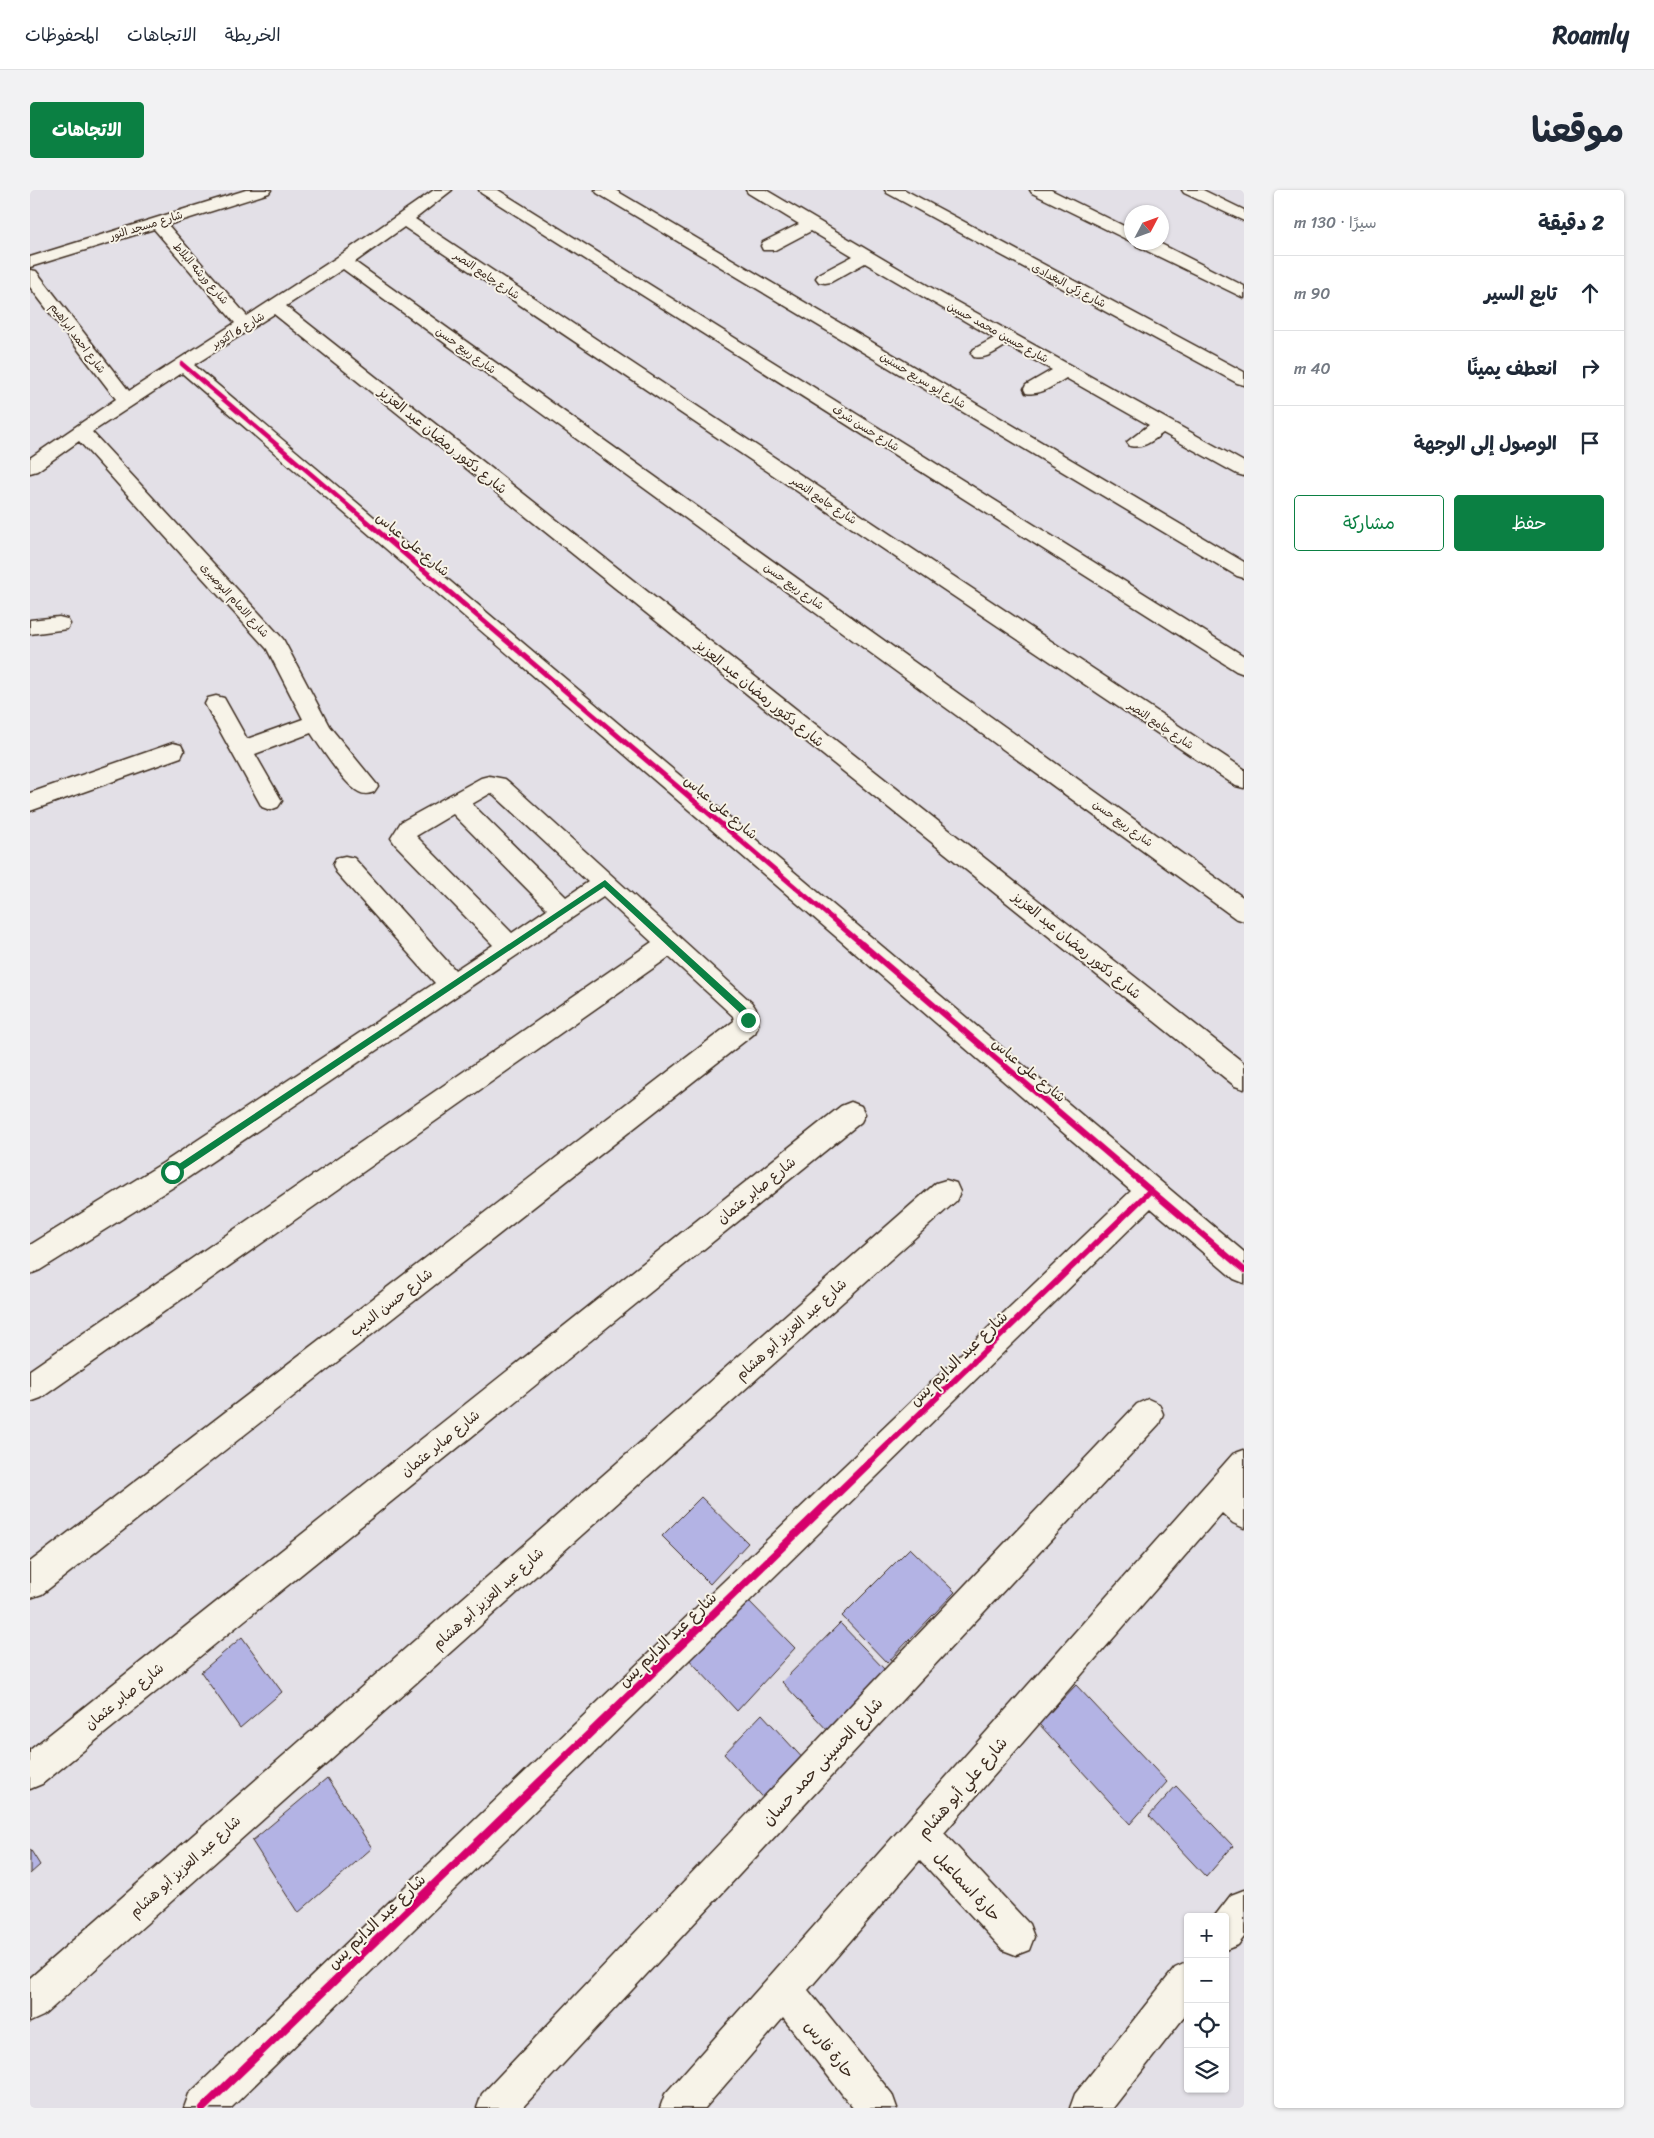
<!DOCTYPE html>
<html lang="ar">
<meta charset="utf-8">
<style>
:root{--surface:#fff;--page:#f2f2f3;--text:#1f2937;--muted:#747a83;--line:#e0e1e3;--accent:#0b8043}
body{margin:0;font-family:Sriracha,"Playpen Sans Arabic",sans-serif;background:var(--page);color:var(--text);direction:rtl}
.controls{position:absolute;right:15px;bottom:15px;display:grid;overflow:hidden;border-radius:5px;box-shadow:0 1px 4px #0004}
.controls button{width:45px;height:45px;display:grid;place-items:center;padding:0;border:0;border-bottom:1px solid var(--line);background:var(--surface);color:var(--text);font:25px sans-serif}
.compass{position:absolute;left:1094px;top:15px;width:45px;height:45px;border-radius:50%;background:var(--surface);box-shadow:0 1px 4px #0004;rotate:49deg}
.stop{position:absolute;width:15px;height:15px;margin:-11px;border:4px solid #0b8043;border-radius:50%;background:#fff}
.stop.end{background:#0b8043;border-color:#fff;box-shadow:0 1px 5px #0008}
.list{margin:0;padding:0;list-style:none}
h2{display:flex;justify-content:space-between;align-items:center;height:65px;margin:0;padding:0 20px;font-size:21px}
h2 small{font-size:16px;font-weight:400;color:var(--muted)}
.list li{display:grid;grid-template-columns:32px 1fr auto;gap:15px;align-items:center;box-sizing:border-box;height:75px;padding:0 20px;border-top:1px solid var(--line)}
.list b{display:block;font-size:19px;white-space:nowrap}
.list em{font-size:16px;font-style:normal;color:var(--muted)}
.actions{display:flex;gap:10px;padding:15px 20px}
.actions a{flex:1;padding:11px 0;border:1px solid var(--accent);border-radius:5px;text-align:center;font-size:18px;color:var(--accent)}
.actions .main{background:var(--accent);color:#fff}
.icon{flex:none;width:28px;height:28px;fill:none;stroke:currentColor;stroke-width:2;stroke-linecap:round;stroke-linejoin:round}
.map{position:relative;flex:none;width:1214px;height:1918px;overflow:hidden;direction:ltr;border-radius:5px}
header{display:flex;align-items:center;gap:30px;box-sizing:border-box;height:70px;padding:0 25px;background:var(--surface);border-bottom:1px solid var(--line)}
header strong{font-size:24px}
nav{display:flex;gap:28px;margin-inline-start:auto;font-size:18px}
.intro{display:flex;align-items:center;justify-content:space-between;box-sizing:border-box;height:120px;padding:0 30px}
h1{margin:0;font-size:35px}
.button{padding:12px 22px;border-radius:5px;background:var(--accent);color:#fff;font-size:18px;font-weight:700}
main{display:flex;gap:30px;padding:0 30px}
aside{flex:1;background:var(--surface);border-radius:5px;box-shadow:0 1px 4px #0004}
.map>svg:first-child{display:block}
.building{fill:#b3b3e4;stroke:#3b2a1e}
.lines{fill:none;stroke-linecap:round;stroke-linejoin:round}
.minor-casing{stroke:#3b2a1e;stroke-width:3}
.minor{fill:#f7f3e8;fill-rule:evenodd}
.cycleway-far3-casing{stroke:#f7f3e8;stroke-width:6}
.cycleway-far2-casing{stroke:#f7f3e8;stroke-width:8}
.cycleway-far1-casing{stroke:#f7f3e8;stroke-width:9}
.cycleway-casing{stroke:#f7f3e8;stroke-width:11}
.cycleway-far3{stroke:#d6006c;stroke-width:4.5}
.cycleway-far2{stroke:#d6006c;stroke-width:5}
.cycleway-far1{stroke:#d6006c;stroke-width:6}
.cycleway{stroke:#d6006c;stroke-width:8}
.route{fill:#0b8043}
.labels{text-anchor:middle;stroke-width:4;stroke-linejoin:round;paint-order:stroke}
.far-street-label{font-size:11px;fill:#3b2a1e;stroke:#f7f3e8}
.street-label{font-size:14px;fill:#3b2a1e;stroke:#f7f3e8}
.near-street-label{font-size:16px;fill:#3b2a1e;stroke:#f7f3e8}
</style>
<header>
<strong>Roamly</strong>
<nav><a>الخريطة</a><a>الاتجاهات</a><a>المحفوظات</a></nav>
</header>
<div class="intro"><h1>موقعنا</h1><a class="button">الاتجاهات</a></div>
<main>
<aside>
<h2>2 دقيقة<small>سيرًا · 130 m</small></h2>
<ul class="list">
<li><svg class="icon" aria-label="ahead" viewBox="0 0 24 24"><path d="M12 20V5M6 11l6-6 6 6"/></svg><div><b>تابع السير</b></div><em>90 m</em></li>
<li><svg class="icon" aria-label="right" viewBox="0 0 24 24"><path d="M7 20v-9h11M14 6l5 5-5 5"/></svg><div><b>انعطف يمينًا</b></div><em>40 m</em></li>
<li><svg class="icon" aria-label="arrive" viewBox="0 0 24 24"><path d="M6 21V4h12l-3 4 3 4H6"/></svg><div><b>الوصول إلى الوجهة</b></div></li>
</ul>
<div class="actions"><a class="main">حفظ</a><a>مشاركة</a></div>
</aside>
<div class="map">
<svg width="1214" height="1918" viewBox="0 0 1214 1918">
<rect width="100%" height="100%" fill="#e3e0e7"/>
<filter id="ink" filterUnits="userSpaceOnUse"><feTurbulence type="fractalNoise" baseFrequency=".02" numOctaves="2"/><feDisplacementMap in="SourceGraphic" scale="10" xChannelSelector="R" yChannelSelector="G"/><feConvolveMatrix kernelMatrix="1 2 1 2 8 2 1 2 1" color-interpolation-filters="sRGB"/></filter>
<g filter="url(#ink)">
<path class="building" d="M 671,1307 L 718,1353 L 680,1394 L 632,1346 Z
M 880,1358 L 925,1402 L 857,1473 L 812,1426 Z
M 714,1406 L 765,1458 L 707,1521 L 656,1466 Z
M 810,1433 L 856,1481 L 799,1542 L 752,1492 Z
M 212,1447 L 252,1502 L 210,1538 L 171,1482 Z
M 1046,1495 L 1137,1592 L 1100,1634 L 1009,1534 Z
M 732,1524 L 777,1573 L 739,1614 L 694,1564 Z
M 297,1588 L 342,1658 L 268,1723 L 222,1651 Z
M 1146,1596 L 1203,1656 L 1176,1687 L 1119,1626 Z
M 0,1659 L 10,1675 L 0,1684 Z"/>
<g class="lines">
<defs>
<path id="minor" d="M 216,0 L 241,0 L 239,3 L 138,35 L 217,126 L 306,68 L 404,0 L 422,0 L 385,29 L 1214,579 L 1214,598 L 1206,596 L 374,37 L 325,72 L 1214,708 L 1214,731 L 1205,728 L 313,79 L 256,116 L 1214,873 L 1214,899 L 1205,896 L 244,124 L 164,175 L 1214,1062 L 1214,1093 L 1204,1089 L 1121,1018 L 201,1918 L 154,1918 L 159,1904 L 1101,1001 L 152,183 L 62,242 L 253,449 L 299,536 L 348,596 L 344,602 C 339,604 334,605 329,602 C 315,595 290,557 281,543 L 225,564 L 252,611 L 248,617 L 240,620 L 232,617 L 175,514 L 178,508 L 186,506 L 194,508 L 217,549 L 273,529 L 237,459 L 49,251 L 7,281 L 0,283 L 0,268 L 86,209 L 0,97 L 0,80 L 6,81 L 99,201 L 205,133 L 124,39 L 0,77 L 0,67 Z
M 449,0 L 468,0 L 1214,466 L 1214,484 L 1206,481 L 451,3 Z
M 565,0 L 585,0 L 1214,372 L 1214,388 L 1207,386 L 567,3 Z
M 716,0 L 736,0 L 907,101 L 1214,272 L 1214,286 L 1207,284 L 1133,243 C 1123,250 1114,259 1100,256 L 1097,252 L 1119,235 L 1036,188 C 1024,195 1011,206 996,203 L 994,199 L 996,195 L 1022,180 L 977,155 C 966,161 956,170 944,167 L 941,163 L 944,159 L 964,148 L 835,73 L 801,92 L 795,93 L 789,92 L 786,88 L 789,84 L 823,66 L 781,41 L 745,60 L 733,60 L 731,56 L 733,52 L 769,34 L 718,3 Z
M 855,0 L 875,0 L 1214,182 L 1214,195 L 1207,193 L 857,3 Z
M 1000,0 L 1021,0 L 1102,40 L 1102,52 L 1002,3 Z
M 1152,0 L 1173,0 L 1214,20 L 1214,31 L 1154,3 Z
M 1105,52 L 1127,52 L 1214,96 L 1214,108 L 1107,56 Z
M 29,427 L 37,429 L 40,434 L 37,439 L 0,444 L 0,430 Z
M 143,553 L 151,555 L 154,561 L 151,567 L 0,621 L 0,603 Z
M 459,586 L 475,589 L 480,593 L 721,812 C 730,823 731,830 725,843 L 12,1404 L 0,1408 L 0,1372 L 704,831 L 703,826 L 639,767 L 11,1208 L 0,1212 L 0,1180 L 622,752 L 573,707 L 153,991 L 10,1080 L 0,1084 L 0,1055 L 133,973 L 405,793 L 306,682 L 303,675 L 306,668 L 315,666 L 324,668 L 425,780 L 463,755 L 365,654 L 361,648 L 371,632 L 451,588 ZM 461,603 L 464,605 L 558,692 L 536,707 L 442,614 ZM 423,624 L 517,719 L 482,743 L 386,646 Z
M 821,912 L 831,916 L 835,924 L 831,932 L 12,1594 L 0,1599 L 0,1560 L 811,916 Z
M 916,990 L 926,993 L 930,1002 L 926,1011 L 13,1826 L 0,1832 L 0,1788 L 906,993 Z
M 1118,1209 L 1129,1214 L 1133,1224 L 1129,1234 L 492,1918 L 447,1918 L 452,1904 L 1107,1214 Z
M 1214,1260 L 1214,1338 L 1203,1333 L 1192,1323 L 914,1643 L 999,1734 L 1004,1747 L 999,1760 L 986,1765 L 973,1760 L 890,1670 L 778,1800 L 862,1904 L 867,1918 L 823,1918 L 753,1828 L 675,1918 L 630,1918 L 635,1904 L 1180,1290 L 1203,1264 Z
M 1214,1700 L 1214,1747 L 1208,1755 L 1195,1760 L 1195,1727 L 1184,1727 L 1201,1705 Z
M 1158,1772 L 1158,1822 L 1083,1918 L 1040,1918 L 1045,1904 L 1145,1778 Z"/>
</defs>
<use href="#minor" class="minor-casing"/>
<use href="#minor" class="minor"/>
<defs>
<path id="cycleway-far3" d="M 152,174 L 343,337"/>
<path id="cycleway-far2" d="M 342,336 L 833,755"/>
<path id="cycleway-far1" d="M 832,754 L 1214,1080
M 838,1274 L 1121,1000"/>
<path id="cycleway" d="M 173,1918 L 839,1273"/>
</defs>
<use href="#cycleway-far3" class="cycleway-far3-casing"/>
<use href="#cycleway-far2" class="cycleway-far2-casing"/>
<use href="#cycleway-far1" class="cycleway-far1-casing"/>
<use href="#cycleway" class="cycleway-casing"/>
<use href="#cycleway-far3" class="cycleway-far3"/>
<use href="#cycleway-far2" class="cycleway-far2"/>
<use href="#cycleway-far1" class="cycleway-far1"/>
<use href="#cycleway" class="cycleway"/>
</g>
</g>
<path class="route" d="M 575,690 L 715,817 L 721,824 L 721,833 L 716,833 L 709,822 L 574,697 L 145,985 L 140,985 L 140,980 Z"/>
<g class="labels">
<g class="far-street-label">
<text transform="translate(116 35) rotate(-17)" y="4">شارع مسجد النور</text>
<text transform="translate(171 83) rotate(49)" y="4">شارع ورشه البلاط</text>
<text transform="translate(457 85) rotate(34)" y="4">شارع جامع النصر</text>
<text transform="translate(1039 95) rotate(28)" y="4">شارع زكي البغدادى</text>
<text transform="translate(208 140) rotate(-31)" y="4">شارع 6 اكتوبر</text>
<text transform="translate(968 142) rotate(29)" y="4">شارع حسين محمد حسين</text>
<text transform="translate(48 148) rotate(53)" y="4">شارع احمد ابراهيم</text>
<text transform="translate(436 160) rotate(36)" y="4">شارع ربيع حسن</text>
<text transform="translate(893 190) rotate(31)" y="4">شارع أبو سريع حسنين</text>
<text transform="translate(836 238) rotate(32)" y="4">شارع حسن شرف</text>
<text transform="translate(794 310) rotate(34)" y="4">شارع جامع النصر</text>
<text transform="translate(764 396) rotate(36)" y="4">شارع ربيع حسن</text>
<text transform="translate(205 410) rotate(48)" y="4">شارع الامام البوصيرى</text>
<text transform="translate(1131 535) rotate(34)" y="4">شارع جامع النصر</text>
<text transform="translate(1093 633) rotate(36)" y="4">شارع ربيع حسن</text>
</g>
<g class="street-label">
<text transform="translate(413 250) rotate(39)" y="5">شارع دكتور رمضان عبد العزيز</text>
<text transform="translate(383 354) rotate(40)" y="5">شارع على عباس</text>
<text transform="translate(730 503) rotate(39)" y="5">شارع دكتور رمضان عبد العزيز</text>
<text transform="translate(691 617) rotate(40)" y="5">شارع على عباس</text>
<text transform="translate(1047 755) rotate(39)" y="5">شارع دكتور رمضان عبد العزيز</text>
<text transform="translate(999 880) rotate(40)" y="5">شارع على عباس</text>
<text transform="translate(726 1000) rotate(-39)" y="5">شارع صابر عثمان</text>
<text transform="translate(361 1112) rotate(-38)" y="5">شارع حسن الديب</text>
<text transform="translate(761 1139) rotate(-42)" y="5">شارع عبد العزيز أبو هشام</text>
<text transform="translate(410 1253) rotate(-39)" y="5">شارع صابر عثمان</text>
<text transform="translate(458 1408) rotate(-42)" y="5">شارع عبد العزيز أبو هشام</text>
<text transform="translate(94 1506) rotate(-39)" y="5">شارع صابر عثمان</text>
<text transform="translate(155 1676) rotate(-42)" y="5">شارع عبد العزيز أبو هشام</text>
</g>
<g class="near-street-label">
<text transform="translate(928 1168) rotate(-44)" y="6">شارع عبد الدايم يس</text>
<text transform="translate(637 1449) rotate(-44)" y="6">شارع عبد الدايم يس</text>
<text transform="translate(792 1571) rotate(-47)" y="6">شارع الحسينى حمد حسان</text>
<text transform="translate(932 1597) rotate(-49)" y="6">شارع علي أبو هشام</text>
<text transform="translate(938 1696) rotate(47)" y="6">حارة اسماعيل</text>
<text transform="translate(346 1731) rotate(-44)" y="6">شارع عبد الدايم يس</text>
<text transform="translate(800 1859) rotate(51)" y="6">حارة فارس</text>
</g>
</g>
</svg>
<div class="controls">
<button>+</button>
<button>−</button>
<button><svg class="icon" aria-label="locate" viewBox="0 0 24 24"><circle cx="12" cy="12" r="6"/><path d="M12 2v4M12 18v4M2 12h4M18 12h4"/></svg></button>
<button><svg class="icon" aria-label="layers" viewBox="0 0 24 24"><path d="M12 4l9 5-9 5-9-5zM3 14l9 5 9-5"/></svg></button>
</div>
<svg class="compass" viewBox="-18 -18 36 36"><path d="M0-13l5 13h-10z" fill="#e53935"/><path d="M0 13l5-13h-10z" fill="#747a83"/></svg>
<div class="stop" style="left:142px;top:982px"></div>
<div class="stop end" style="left:718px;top:830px"></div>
</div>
</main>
